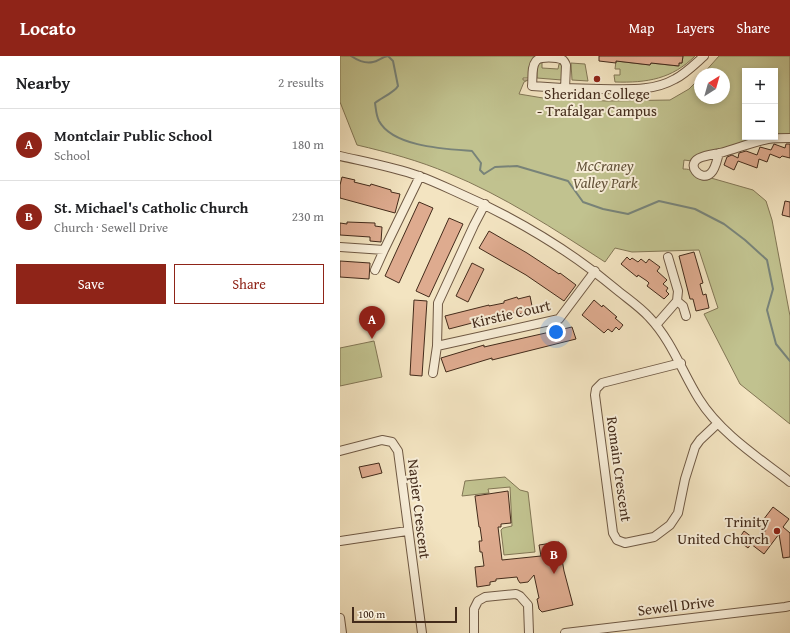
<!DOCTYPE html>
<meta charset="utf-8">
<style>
:root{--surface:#fff;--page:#f2f2f2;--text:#202124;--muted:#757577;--line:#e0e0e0;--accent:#8f2418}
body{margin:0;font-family:"Gentium Book Plus",serif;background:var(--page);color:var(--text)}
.controls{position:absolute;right:12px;top:12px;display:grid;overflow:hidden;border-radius:0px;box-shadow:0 2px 6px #0003}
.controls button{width:36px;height:36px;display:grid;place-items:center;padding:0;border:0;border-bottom:1px solid var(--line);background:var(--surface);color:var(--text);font:20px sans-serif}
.compass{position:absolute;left:354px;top:12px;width:36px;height:36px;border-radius:50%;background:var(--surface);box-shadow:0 2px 6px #0003;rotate:37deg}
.scale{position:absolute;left:12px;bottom:10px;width:105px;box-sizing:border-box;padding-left:4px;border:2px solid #432b1b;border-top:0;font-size:11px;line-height:14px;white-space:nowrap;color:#432b1b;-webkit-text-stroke:3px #f7edd7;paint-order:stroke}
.you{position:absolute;left:216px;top:276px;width:14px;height:14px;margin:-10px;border:3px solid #fff;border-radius:50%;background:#1a73e8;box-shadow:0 0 0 6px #1a73e833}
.badge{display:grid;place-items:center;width:26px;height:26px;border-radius:50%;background:var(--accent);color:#fff;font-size:13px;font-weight:700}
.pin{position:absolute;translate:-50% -33px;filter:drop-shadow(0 1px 2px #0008)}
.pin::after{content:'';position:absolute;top:21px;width:14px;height:12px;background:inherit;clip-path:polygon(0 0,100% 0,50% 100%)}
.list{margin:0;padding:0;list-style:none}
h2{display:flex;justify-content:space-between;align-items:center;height:52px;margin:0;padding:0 16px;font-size:17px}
h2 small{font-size:13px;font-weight:400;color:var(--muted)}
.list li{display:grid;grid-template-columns:26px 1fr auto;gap:12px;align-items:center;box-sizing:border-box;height:72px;padding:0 16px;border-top:1px solid var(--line)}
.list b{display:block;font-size:15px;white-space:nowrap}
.list p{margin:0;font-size:13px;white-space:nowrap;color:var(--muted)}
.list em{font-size:13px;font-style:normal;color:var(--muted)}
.actions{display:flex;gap:8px;padding:12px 16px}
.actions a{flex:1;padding:9px 0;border:1px solid var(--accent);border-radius:0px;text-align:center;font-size:14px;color:var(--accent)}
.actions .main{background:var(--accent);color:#fff}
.map{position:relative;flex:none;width:450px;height:577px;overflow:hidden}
header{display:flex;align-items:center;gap:24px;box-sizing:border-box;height:56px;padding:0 20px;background:var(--accent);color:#fff}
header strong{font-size:19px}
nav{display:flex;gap:22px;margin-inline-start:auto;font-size:14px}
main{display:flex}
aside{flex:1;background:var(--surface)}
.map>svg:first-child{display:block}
.green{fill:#c1c28f;stroke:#827655;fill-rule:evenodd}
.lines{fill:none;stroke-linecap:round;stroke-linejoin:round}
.stream{stroke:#788379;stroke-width:2}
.building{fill:#deab8f;stroke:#432b1b}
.minor-casing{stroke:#6f5944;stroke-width:10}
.minor{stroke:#f7edd7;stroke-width:8}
.poi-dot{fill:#8f2418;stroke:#f7edd7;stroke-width:1.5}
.labels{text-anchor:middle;stroke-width:4;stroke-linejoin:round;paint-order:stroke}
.poi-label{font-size:15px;fill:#432b1b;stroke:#f7edd7}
.park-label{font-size:15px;font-style:italic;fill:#625138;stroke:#f7edd7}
.street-label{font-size:15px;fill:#432b1b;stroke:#f7edd7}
</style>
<header>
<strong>Locato</strong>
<nav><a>Map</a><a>Layers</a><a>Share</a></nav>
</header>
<main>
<aside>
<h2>Nearby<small>2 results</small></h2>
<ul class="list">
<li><span class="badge">A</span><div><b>Montclair Public School</b><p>School</p></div><em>180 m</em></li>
<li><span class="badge">B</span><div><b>St. Michael's Catholic Church</b><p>Church · Sewell Drive</p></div><em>230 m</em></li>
</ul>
<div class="actions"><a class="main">Save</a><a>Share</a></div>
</aside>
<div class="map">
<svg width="450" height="577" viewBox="0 0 450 577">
<rect width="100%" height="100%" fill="#f3e4c1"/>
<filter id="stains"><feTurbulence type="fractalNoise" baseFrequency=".005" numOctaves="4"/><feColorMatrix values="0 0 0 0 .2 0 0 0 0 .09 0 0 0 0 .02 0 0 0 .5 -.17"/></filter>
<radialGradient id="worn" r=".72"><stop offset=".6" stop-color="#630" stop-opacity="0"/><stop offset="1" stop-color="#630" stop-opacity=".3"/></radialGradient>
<path class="green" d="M 0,0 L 197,0 L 189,22 L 183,22 L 183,24 L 188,24 L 184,26 L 179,38 L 203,42 L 267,45 L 330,44 L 349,33 L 360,22 L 360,42 L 384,42 L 384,18 L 363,18 L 379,0 L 450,0 L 450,80 L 421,82 L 357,99 L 352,105 L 344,104 L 343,113 C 345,113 348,113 350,114 C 358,118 360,129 371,122 L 413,134 L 426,145 L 432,164 L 450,260 L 450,368 L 400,328 L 364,258 L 378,252 L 359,194 L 292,196 L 275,192 L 265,206 C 214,173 164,140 108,117 C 80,105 47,96 17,89 L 0,46 ZM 405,15 L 435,15 L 435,81 L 405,81 Z
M 343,0 L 355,0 C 332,23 307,27 275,26 L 274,19 L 280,19 L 280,13 L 275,13 L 276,5 L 310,9 L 311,7 L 338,10 L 339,7 L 342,7 Z
M 199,6 L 202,6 L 202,12 L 218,13 L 219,8 L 221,8 L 223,10 L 222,24 L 197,22 L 197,9 Z
M 231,7 L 245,8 L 248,25 L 232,24 Z
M 34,285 L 42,321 L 0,330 L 0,292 Z
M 165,421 L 180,434 L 188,436 L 195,496 L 164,499 L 161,474 L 163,472 L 172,470 L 170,431 L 148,433 L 149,437 L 122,440 L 125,425 Z"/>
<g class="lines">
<path class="stream" d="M 11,0 C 17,4 25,8 33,6 C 38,5 42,1 48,0 L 53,5 L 58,30 C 55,36 41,42 35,47 C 36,53 36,59 39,65 C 53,91 106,93 132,95 L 141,107 L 140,114 L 144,118 L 155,111 L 177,110 L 228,125 L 243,146 L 263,153 L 288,158 L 319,145 L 355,153 L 384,168 L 405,184 L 427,204 L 433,233 L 427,254 L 436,288 L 450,305"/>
</g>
<path class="building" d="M 259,0 L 343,0 L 342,7 L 339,7 L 339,10 L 311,7 L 310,9 L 276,5 L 276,7 L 259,5 Z
M 434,88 L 445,92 L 446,88 L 450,88 L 450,102 L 442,100 L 440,102 L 430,98 L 427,106 L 419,103 L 417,112 L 398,105 L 394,114 L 384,109 L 387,101 L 392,99 L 398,102 L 399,97 L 406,95 L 417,99 L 420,91 L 431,94 Z
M 2,121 L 15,124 L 14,126 L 30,130 L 31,128 L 51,134 L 51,136 L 60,138 L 55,157 L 0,142 L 0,129 Z
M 445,145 L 450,146 L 450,161 L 442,159 Z
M 79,146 L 93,152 L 59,227 L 45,220 Z
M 109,162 L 123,168 L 89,241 L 76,235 Z
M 7,166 L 35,167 L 35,170 L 42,171 L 41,186 L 30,185 L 30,181 L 0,179 L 0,167 L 7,168 Z
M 149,175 L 187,197 L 219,218 L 220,217 L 236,229 L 224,245 L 186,219 L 139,192 Z
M 354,196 L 363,227 L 360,228 L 363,239 L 366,238 L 369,252 L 356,255 L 353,243 L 350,243 L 339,200 Z
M 287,201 L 290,204 L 292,202 L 298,206 L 301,203 L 306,207 L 309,203 L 320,211 L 317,215 L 327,224 L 323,228 L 328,232 L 326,235 L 329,238 L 324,243 L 307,230 L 309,227 L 307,225 L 298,219 L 297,221 L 281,208 Z
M 0,205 L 30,207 L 29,223 L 0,221 Z
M 132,207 L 144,213 L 128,246 L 116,240 Z
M 190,240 L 193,255 L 179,258 L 178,256 L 166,259 L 166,261 L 155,263 L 155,261 L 109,273 L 105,260 L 149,249 L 149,250 L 164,247 L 164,245 L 177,241 L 178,243 Z
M 74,244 L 87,245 L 82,320 L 70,319 Z
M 254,244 L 262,251 L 263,249 L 277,261 L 275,262 L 283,269 L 279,274 L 276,271 L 272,276 L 268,273 L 264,277 L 242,259 Z
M 232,271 L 236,283 L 152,304 L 152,302 L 106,316 L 101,302 L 144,289 L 144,291 Z
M 39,407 L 42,417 L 22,422 L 19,411 Z
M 168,435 L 171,467 L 161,468 L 161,471 L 158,471 L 162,504 L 201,500 L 199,489 L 219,486 L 224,515 L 233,549 L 202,556 L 199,553 L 197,543 L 199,542 L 194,519 L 188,526 L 180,527 L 178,524 L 177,521 L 156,523 L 156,525 L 150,526 L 150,529 L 137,531 L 135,511 L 144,510 L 142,496 L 140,496 L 139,485 L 142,485 L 140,471 L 139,471 L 135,440 Z
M 433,451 L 449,463 L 443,471 L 450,477 L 450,501 L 443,502 L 439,478 L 424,498 L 411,488 L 408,492 L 398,484 L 404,475 L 417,485 L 426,474 L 420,468 Z"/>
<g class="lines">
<defs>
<path id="minor" d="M 225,33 L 226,9 C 225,7 225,6 223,4 C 217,1 200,0 196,5 C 191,11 193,22 192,30 C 215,32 237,33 260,33 C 286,33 312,36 335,23 C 345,18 355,8 364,0
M 379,97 C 377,103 376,112 371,117 C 361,127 343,107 362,101 C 368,99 374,98 380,97 C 396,93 412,86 428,83 C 435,82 443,82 450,82
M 0,100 C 26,106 53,111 79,120 C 90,124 101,129 112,134 C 172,160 227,192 277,234 C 288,243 300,251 309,261 C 332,285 342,316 359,343 C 380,377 419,402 450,426
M 145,148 L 134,169 L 98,247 L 97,290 L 219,263 L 255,215
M 0,191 L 44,194 L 80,120
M 35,214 L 44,194
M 337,245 L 343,250 L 346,260
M 316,269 L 337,245 L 338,235 L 328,201
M 341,307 L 262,327 L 256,333 L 255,339 L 273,477 L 277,484 L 285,487 L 314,481 L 330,469 L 338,457 L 345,423 L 355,391 L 360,384 L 377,368
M 93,317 L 97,290
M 0,395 L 42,384 L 52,386 L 58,395 L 82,577
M 0,485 L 67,475
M 0,562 L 2,577
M 134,577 L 134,553 L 138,545 L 145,541 L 176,538 L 180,540 L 188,549 L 189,577
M 225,577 L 445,551 L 450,550"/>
</defs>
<use href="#minor" class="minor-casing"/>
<use href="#minor" class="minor"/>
</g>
<g class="poi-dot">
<circle cx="257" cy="23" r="4"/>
<circle cx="437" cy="475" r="4"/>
</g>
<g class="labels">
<g class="poi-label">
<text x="257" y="43">Sheridan College<tspan x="257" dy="17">- Trafalgar Campus</tspan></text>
<text x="429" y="471" text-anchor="end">Trinity<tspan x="429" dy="17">United Church</tspan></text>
</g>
<g class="park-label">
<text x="265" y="115">McCraney<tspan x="265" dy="17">Valley Park</tspan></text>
</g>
<g class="street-label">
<text transform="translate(171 258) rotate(-13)" y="5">Kirstie Court</text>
<text transform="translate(279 413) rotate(82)" y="5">Romain Crescent</text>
<text transform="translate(79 453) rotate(83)" y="5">Napier Crescent</text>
<text transform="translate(336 550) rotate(-7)" y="5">Sewell Drive</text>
</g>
</g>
<rect width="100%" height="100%" filter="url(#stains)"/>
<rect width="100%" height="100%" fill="url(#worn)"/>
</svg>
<div class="controls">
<button>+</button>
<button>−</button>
</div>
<svg class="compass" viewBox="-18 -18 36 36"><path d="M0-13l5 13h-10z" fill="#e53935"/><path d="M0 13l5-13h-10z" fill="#757577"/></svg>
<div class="scale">100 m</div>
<div class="you"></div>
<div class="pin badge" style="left:32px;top:283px">A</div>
<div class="pin badge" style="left:214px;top:518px">B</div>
</div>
</main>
